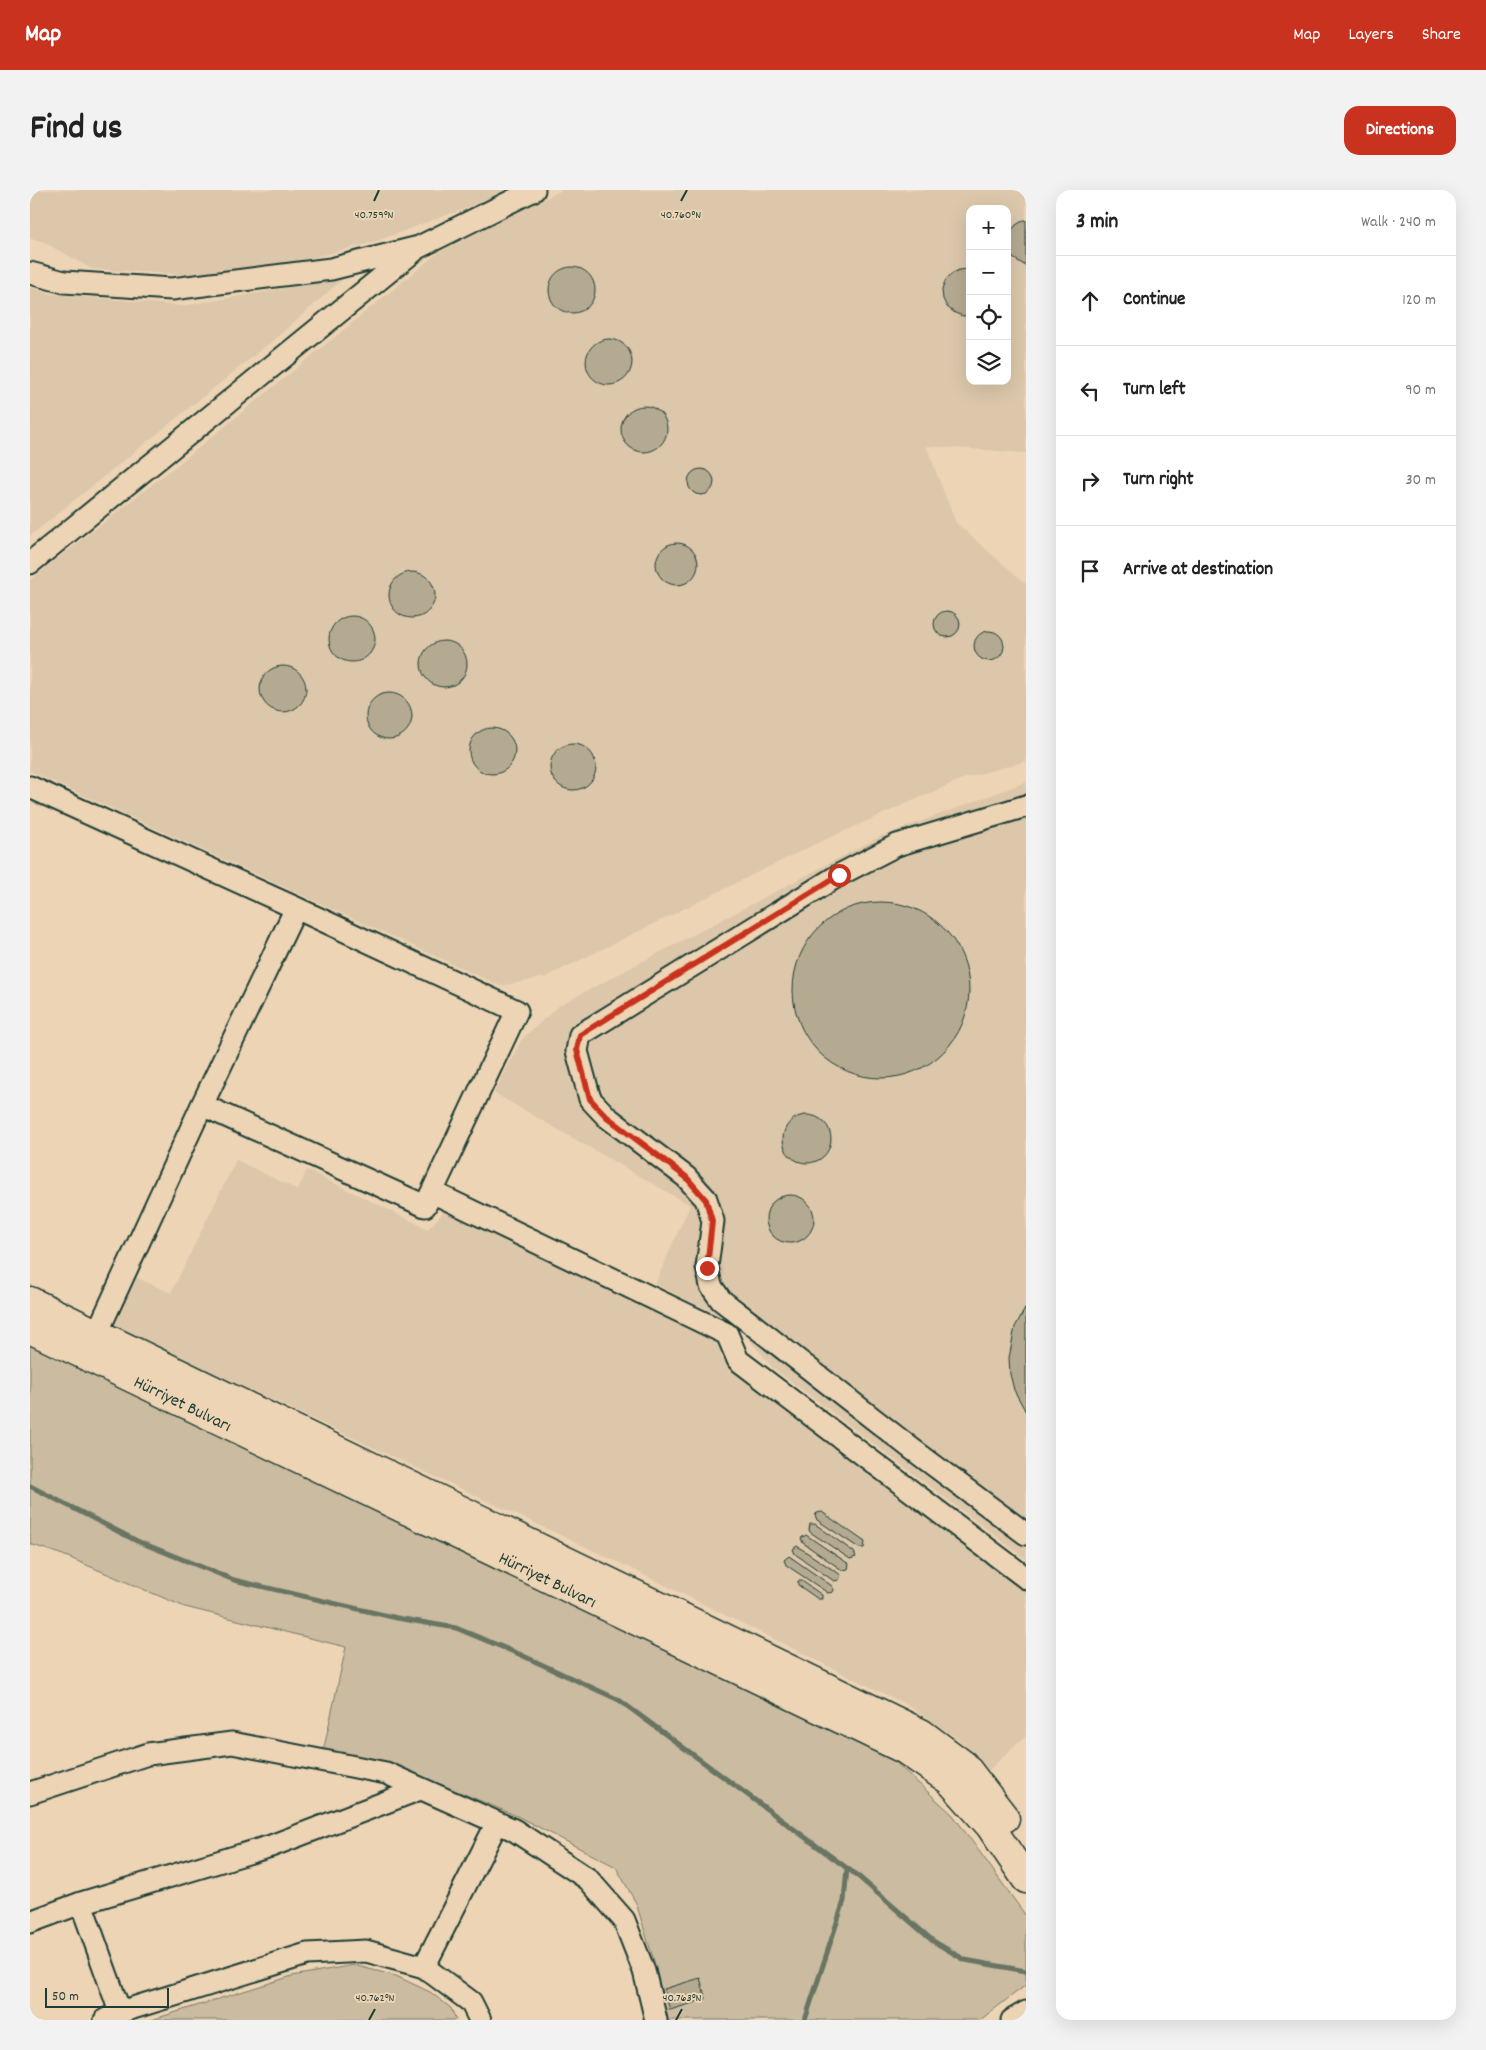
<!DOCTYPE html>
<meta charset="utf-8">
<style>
:root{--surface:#fff;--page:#f2f2f2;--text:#222;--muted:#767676;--line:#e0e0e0;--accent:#c8321e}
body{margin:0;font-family:Dekko,sans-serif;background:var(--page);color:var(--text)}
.controls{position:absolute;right:15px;top:15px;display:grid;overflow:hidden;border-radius:10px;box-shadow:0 5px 20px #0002}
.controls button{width:45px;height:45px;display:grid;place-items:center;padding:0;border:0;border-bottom:1px solid var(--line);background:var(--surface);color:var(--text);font:25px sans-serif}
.scale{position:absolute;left:15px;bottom:12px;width:124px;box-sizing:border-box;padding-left:5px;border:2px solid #1f3d34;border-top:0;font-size:14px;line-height:18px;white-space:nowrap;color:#1f3d34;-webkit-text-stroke:4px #edd4b5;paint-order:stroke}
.stop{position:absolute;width:15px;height:15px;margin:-11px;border:4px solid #c8321e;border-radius:50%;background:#fff}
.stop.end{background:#c8321e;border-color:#fff;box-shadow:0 1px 5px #0008}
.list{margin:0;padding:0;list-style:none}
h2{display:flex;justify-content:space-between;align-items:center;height:65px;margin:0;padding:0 20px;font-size:21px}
h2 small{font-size:16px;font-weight:400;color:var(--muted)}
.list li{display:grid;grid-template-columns:32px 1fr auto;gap:15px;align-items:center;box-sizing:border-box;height:90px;padding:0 20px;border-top:1px solid var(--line)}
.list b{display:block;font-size:19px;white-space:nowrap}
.list em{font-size:16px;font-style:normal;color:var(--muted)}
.icon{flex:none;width:28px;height:28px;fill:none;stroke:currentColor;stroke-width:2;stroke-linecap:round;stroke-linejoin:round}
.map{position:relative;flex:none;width:996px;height:1830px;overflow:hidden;border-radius:15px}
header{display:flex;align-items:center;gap:30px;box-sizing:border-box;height:70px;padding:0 25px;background:var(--accent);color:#fff}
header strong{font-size:24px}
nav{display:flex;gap:28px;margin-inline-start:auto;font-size:18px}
.intro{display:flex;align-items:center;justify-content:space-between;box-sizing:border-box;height:120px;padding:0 30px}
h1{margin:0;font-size:35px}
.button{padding:12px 22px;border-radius:15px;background:var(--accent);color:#fff;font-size:18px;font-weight:700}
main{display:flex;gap:30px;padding:0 30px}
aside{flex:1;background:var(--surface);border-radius:15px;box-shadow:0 5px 20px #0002}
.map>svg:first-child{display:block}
.built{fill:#dcc7aa;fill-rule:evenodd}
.green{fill:#cbbba0;stroke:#757c6a}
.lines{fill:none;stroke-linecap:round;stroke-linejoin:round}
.stream{stroke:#697463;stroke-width:5}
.building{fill:#b4aa91;stroke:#1f3d34}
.minor-casing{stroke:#1f3d34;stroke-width:25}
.major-casing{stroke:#1f3d34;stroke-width:31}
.minor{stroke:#edd4b5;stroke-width:21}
.major{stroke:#edd4b5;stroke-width:28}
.route{stroke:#c8321e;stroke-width:6}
.ticks{fill:none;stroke:#1f3d34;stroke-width:2}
.labels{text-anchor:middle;stroke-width:4;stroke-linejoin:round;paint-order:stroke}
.street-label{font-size:18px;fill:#1f3d34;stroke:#edd4b5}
.ticks-label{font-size:12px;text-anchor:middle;fill:#1f3d34;stroke:#edd4b5;stroke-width:4;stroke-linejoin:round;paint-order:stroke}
</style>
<header>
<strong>Map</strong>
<nav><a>Map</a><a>Layers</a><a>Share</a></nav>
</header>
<div class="intro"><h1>Find us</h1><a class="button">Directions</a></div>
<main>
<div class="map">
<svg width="996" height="1830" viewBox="0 0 996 1830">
<rect width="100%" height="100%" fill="#edd4b5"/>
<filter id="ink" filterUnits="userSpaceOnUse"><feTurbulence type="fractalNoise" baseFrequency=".02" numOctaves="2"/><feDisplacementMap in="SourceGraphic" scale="10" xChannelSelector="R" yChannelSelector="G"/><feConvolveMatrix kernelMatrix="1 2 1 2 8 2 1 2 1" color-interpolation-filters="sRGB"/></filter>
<g filter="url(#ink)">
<path class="built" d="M 0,0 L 475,0 L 447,14 L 341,53 L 242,78 L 161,85 L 62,79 L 12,51 L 0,49 Z
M 532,0 L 996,0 L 996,263 L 896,256 L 926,333 L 996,394 L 996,571 L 932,589 L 783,655 L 516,787 L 471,796 L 0,581 L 0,390 L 151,272 L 409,62 ZM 940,19 L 977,19 L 977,191 L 940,191 Z
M 314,88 L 246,148 L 0,346 L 0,97 L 22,104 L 153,116 Z
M 996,592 L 996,1369 L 742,1177 L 709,1137 L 625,1094 L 660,1015 L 464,903 L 492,849 L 530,815 L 849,647 Z
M 206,970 L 268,1000 L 277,980 L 398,1039 L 417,1018 L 688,1151 L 692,1168 L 920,1346 L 996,1400 L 996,1546 L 959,1580 L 927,1548 L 877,1515 L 594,1375 L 82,1135 L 103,1086 L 141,1103 Z"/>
<path class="green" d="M 0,1154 L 862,1569 L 923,1625 L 996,1726 L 996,1795 L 950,1830 L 638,1830 L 624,1771 L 606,1713 L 586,1677 L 487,1626 L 354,1571 L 293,1562 L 316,1457 L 155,1417 L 33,1365 L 0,1354 Z
M 324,1775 L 366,1786 L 400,1802 L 421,1818 L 426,1830 L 121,1830 L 262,1786 Z"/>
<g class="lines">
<path class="stream" d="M 0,1296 L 107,1351 L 204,1390 L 367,1428 L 426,1438 L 489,1464 L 589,1510 L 829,1687 L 903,1751 L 935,1770 L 996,1781
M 775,1830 L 814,1711 L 817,1678"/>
</g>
<path class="building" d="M 994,30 L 996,30 L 996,76 L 983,68 L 978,60 L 978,51 L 980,42 L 986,35 Z
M519 100a23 23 0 1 1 46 0a23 23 0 1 1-46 0Z
M 938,79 L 940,79 L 940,125 L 933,126 L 925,123 L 917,117 L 913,109 L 912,100 L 915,91 L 921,84 L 929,80 Z
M556 172a23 23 0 1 1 46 0a23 23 0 1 1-46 0Z
M591 239a23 23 0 1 1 46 0a23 23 0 1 1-46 0Z
M658 292a13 13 0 1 1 26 0a13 13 0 1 1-26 0Z
M626 374a21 21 0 1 1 42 0a21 21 0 1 1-42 0Z
M359 405a23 23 0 1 1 46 0a23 23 0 1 1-46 0Z
M904 434a13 13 0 1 1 26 0a13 13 0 1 1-26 0Z
M299 449a23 23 0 1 1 46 0a23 23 0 1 1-46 0Z
M944 456a15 15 0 1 1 30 0a15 15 0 1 1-30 0Z
M391 474a23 23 0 1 1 46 0a23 23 0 1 1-46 0Z
M230 499a23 23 0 1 1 46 0a23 23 0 1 1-46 0Z
M336 526a23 23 0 1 1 46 0a23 23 0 1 1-46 0Z
M439 561a23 23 0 1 1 46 0a23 23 0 1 1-46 0Z
M520 577a23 23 0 1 1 46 0a23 23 0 1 1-46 0Z
M763 800a88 88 0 1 1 176 0a88 88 0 1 1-176 0Z
M753 949a24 24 0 1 1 48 0a24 24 0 1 1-48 0Z
M736 1029a24 24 0 1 1 48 0a24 24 0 1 1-48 0Z
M 996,1117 L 996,1222 L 984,1200 L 980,1184 L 979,1168 L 985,1137 Z
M 792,1322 L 835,1352 L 834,1358 L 829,1358 L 787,1330 L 785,1325 L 787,1323 Z
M 780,1334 L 785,1334 L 824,1362 L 826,1367 L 820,1369 L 780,1342 L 779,1340 Z
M 776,1345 L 819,1374 L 818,1379 L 812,1380 L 773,1353 L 771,1348 Z
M 767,1356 L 811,1385 L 809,1390 L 804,1391 L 765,1364 L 763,1359 Z
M 759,1366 L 802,1396 L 804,1400 L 803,1402 L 798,1403 L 756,1375 L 754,1370 Z
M 768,1391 L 772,1391 L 792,1405 L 792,1409 L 788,1409 L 768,1395 Z
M 670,1788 L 676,1809 L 640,1820 L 634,1799 Z"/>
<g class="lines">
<defs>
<path id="minor" d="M 0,83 L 34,92 L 142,99 L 301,79 L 389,57 L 504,0
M 0,373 L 384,61
M 0,597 L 266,718 L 487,821 L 402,1002 L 697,1144 L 708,1170 L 996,1388
M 996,616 L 867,655 L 809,685 L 550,845 L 547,861 L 560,909 L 577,927 L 656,987 L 676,1009 L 683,1031 L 677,1077 L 681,1096 L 691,1110 L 882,1259 L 996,1344
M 172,915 L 395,1016 L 402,1002
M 63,1158 L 67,1143 L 172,915 L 266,718
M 0,1603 L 118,1564 L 202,1553 L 356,1583 L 484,1640 L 558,1689 L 594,1730 L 614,1781 L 626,1830
M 51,1713 L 90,1822
M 0,1732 L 51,1713 L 241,1656 L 390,1599
M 394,1777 L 467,1633
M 75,1830 L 90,1822 L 277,1764 L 336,1761 L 394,1777 L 441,1812 L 450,1830
M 982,1830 L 996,1822"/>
<path id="major" d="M 0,1111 L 891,1543 L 934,1575 L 975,1628
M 0,1139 L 875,1560 L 920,1591 L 960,1636 L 996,1689"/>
</defs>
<use href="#minor" class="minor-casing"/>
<use href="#major" class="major-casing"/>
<use href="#minor" class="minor"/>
<use href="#major" class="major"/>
</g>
</g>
<g class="lines" filter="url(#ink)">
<path class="route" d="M 677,1078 L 682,1031 L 676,1010 L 656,987 L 577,927 L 560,909 L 547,860 L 550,845 L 809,685"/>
</g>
<path class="ticks" d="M 344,11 L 349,0M 651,11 L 657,0M 339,1830 L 345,1819M 646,1830 L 652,1819"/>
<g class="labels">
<g class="street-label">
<text transform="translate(153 1213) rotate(26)" y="6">Hürriyet Bulvarı</text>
<text transform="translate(518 1389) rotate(26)" y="6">Hürriyet Bulvarı</text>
</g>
</g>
<g class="ticks-label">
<text x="344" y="28">40.759°N</text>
<text x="651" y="28">40.760°N</text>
<text x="345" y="1811">40.762°N</text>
<text x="652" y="1811">40.763°N</text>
</g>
</svg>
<div class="controls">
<button>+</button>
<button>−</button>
<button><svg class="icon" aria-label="locate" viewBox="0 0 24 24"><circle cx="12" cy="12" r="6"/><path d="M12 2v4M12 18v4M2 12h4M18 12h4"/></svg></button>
<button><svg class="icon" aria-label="layers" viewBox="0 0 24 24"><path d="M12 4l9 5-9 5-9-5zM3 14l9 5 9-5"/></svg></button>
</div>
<div class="scale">50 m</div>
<div class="stop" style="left:809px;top:685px"></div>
<div class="stop end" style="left:677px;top:1078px"></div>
</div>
<aside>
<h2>3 min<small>Walk · 240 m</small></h2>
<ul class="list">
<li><svg class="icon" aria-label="ahead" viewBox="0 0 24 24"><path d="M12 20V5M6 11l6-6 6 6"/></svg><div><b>Continue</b></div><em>120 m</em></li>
<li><svg class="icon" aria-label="left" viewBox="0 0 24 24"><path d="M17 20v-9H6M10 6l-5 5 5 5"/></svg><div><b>Turn left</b></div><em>90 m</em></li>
<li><svg class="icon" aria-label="right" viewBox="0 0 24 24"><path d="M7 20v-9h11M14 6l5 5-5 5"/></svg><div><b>Turn right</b></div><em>30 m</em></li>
<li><svg class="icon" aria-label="arrive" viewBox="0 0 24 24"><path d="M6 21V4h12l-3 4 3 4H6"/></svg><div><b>Arrive at destination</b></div></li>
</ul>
</aside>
</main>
